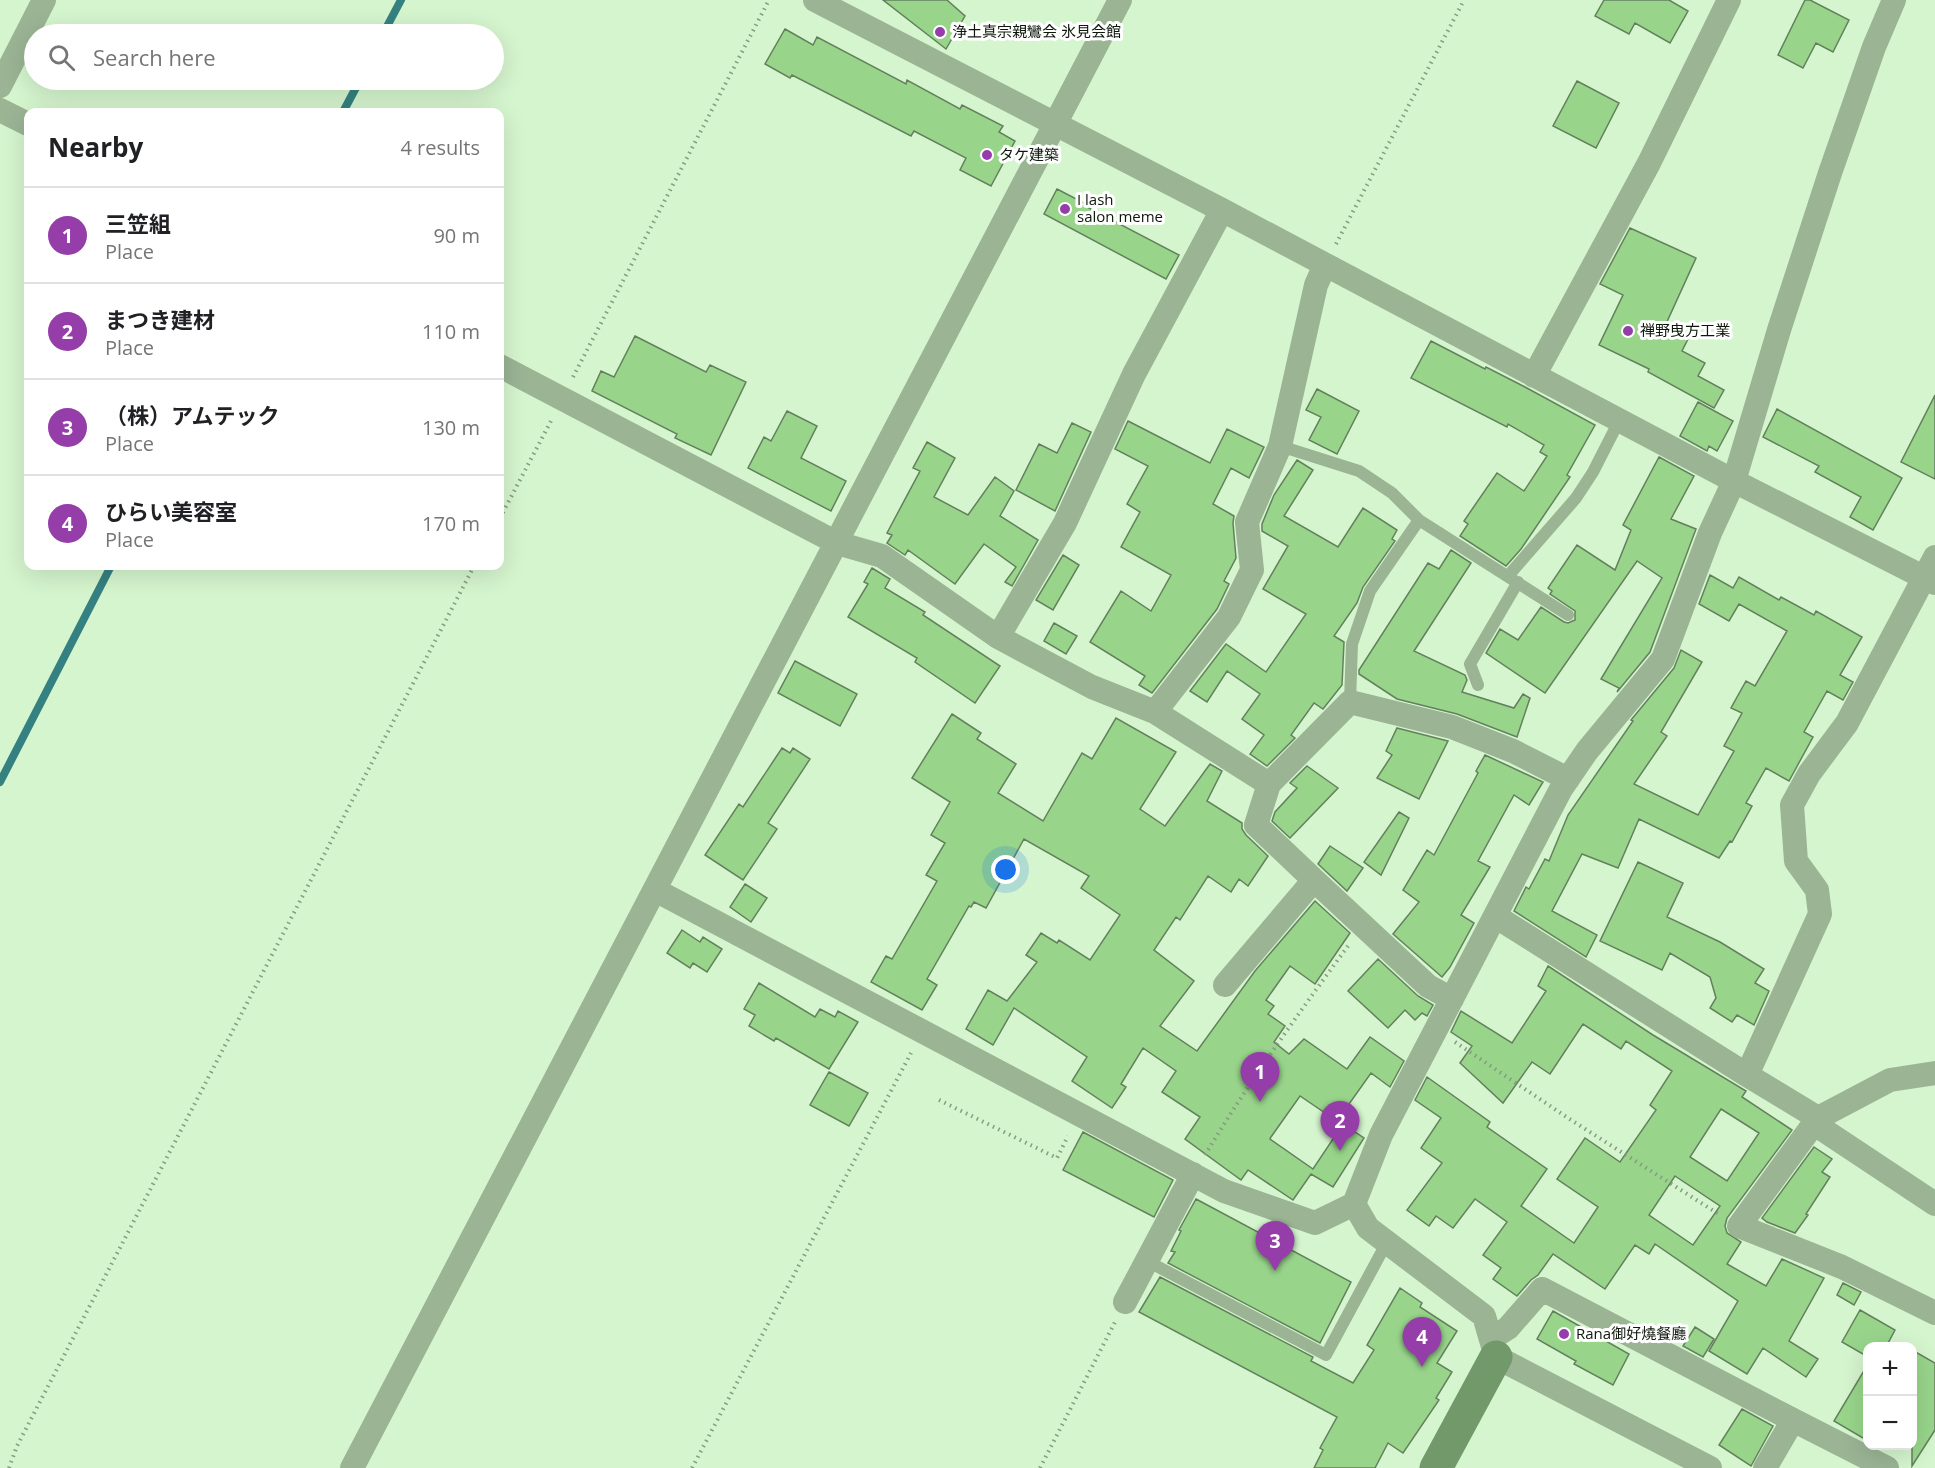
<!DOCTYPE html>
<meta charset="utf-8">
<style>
:root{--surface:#fff;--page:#f6f6f6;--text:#202124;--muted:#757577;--line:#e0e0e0;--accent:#953da9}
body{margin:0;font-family:"Open Sans","Noto Sans JP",sans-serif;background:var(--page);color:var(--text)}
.controls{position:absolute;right:18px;bottom:18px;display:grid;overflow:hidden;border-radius:12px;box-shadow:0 6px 24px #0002}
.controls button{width:54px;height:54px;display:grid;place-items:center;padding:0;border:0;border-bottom:2px solid var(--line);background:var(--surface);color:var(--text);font:30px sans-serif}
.you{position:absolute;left:1006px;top:870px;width:21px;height:21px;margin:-15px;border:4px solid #fff;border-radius:50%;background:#1a73e8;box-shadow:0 0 0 9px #1a73e833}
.badge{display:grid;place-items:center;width:39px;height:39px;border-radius:50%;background:var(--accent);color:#fff;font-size:20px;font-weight:700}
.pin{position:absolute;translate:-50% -50px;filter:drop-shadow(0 2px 3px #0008)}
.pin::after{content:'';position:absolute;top:32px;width:21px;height:18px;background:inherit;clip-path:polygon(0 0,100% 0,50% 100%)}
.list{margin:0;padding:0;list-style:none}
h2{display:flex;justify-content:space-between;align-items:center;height:78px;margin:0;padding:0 24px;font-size:26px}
h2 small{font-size:20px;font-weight:400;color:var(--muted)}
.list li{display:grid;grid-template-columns:39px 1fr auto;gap:18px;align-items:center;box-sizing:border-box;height:96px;padding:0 24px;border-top:2px solid var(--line)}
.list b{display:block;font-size:22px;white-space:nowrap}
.list p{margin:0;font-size:20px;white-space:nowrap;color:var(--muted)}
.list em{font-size:20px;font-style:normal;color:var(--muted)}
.icon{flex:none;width:33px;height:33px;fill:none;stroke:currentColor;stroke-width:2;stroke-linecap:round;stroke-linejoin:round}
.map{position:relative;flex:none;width:1935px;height:1468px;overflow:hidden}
.search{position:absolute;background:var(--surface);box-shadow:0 6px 24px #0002;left:24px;top:24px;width:480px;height:66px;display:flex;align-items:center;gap:15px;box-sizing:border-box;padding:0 21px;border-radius:33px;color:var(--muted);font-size:22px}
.panel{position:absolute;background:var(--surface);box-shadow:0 6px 24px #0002;left:24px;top:108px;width:480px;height:462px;border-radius:12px}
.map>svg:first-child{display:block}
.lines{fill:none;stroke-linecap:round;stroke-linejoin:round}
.stream{stroke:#358181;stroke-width:8}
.building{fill:#98d58b;stroke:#63805d;stroke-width:1.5;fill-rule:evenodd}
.path{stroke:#859c80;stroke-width:4;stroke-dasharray:1.5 4.5;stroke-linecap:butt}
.lane{stroke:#9ab494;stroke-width:12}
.street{stroke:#9ab494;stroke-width:24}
.secondary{stroke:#72996a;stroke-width:33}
.poi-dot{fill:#953da9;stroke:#fff;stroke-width:2}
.labels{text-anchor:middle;stroke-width:6;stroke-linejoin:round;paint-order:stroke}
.poi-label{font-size:15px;fill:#0d180b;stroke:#fff;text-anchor:start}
</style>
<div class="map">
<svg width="1935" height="1468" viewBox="0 0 1935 1468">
<rect width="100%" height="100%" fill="#d5f5ce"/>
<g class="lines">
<path class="stream" d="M 383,34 L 401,0
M 343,112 L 360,80
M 0,782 L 111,566"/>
</g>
<path class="building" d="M 883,0 L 947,0 L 965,16 L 946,49 Z
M 1604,0 L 1669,0 L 1688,11 L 1670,43 L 1635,23 L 1629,34 L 1595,16 Z
M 1805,0 L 1810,0 L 1849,20 L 1833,52 L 1816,43 L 1803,68 L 1778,55 Z
M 785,29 L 813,45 L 817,37 L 906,84 L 907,80 L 960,109 L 962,105 L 1003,126 L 999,132 L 1015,141 L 991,186 L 960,170 L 966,158 L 914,131 L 911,136 L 792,75 L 790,78 L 765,64 Z
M 1577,81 L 1619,103 L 1596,148 L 1553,126 Z
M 1057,189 L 1086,204 L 1085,206 L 1179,255 L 1166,279 L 1044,214 Z
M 1630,228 L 1696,258 L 1666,324 L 1689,337 L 1682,351 L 1705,363 L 1698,376 L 1724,390 L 1714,408 L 1648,372 L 1649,369 L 1599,345 L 1623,295 L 1600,284 Z
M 635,336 L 706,372 L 710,365 L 746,382 L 711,455 L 675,438 L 677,434 L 592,391 L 601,371 L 614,377 Z
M 1431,341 L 1485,369 L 1486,367 L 1525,387 L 1595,425 L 1567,475 L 1570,477 L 1521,549 L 1506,566 L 1460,536 L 1468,524 L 1464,521 L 1497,473 L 1524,491 L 1547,456 L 1540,452 L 1544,445 L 1508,424 L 1507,427 L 1411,378 Z
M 1317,389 L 1359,411 L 1337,454 L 1309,440 L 1321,417 L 1306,410 Z
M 1935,395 L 1935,479 L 1901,462 Z
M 1698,402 L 1733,421 L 1717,451 L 1709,446 L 1707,451 L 1680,436 Z
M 1777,409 L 1902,478 L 1873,530 L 1850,517 L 1861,497 L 1815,472 L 1819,466 L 1763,437 Z
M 787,411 L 817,426 L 801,458 L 846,481 L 831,511 L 748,468 L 764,437 L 771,441 Z
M 1128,421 L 1210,463 L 1227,429 L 1264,447 L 1249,478 L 1231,468 L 1213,504 L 1234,516 L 1233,523 L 1236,558 L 1224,581 L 1229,584 L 1217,609 L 1152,693 L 1139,685 L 1145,676 L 1090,642 L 1121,591 L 1151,611 L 1171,575 L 1121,547 L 1140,512 L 1127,504 L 1148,466 L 1115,449 Z
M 1072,423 L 1091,432 L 1055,511 L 1016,490 L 1039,444 L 1057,453 Z
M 927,442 L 955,458 L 934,497 L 968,515 L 995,477 L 1014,491 L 1000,516 L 1038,540 L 1012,586 L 1005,582 L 1016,567 L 984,544 L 955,584 L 908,550 L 905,555 L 887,543 L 892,535 L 887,533 L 920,471 L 913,468 Z
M 1659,457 L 1694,476 L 1671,519 L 1696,529 L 1650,652 L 1617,692 L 1619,688 L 1601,679 L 1662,578 L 1637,561 L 1545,693 L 1486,653 L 1500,629 L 1518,640 L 1541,607 L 1564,622 L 1568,623 L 1575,620 L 1575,611 L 1550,594 L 1552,591 L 1548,588 L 1577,545 L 1615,570 L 1631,530 L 1623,525 Z
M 1297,460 L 1313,470 L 1284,516 L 1338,547 L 1363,508 L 1397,530 L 1392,539 L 1395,541 L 1363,587 L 1357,603 L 1334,636 L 1344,642 L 1342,685 L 1323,709 L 1314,703 L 1291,735 L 1295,738 L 1267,766 L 1250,754 L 1264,735 L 1242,719 L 1260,694 L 1227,671 L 1207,702 L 1190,691 L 1226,644 L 1266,672 L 1306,614 L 1263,589 L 1288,546 L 1262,531 L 1262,524 L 1274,495 Z
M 1451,550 L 1471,563 L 1414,651 L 1465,675 L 1467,680 L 1462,692 L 1514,708 L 1523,694 L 1530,698 L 1517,737 L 1457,714 L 1397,699 L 1359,674 L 1359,670 L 1428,563 L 1439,569 Z
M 1063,555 L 1079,565 L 1053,610 L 1036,600 Z
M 872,568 L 890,579 L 885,588 L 925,612 L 923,615 L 1000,666 L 975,703 L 915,662 L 917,658 L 848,617 L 868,584 L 864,582 Z
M 1710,575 L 1733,588 L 1739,577 L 1779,600 L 1781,597 L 1814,615 L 1816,611 L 1862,637 L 1840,675 L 1853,682 L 1843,700 L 1827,691 L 1804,732 L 1813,737 L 1789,781 L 1766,768 L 1746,803 L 1752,806 L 1732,842 L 1730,841 L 1719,858 L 1639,819 L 1618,868 L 1582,854 L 1552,911 L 1597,935 L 1586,957 L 1514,911 L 1526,887 L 1529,889 L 1545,859 L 1549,861 L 1568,815 L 1633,721 L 1631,720 L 1674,668 L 1681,650 L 1702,662 L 1661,732 L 1667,736 L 1634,784 L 1698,815 L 1734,751 L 1724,746 L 1742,713 L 1731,708 L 1746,681 L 1755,686 L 1787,631 L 1739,604 L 1729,621 L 1699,604 Z
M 1054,623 L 1077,636 L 1066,654 L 1044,641 Z
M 795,661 L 857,694 L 840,726 L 778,693 Z
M 952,714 L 981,733 L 977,739 L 1016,764 L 998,793 L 1043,821 L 1082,753 L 1092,759 L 1116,718 L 1176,752 L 1140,809 L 1165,826 L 1210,764 L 1222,771 L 1207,801 L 1242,823 L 1242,829 L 1246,835 L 1268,856 L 1248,886 L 1239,879 L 1231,892 L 1208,876 L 1180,920 L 1176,917 L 1154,950 L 1194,981 L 1160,1026 L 1197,1051 L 1255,971 L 1315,901 L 1350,933 L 1315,984 L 1290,966 L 1266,1000 L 1274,1006 L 1268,1014 L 1285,1026 L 1274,1042 L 1289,1054 L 1304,1039 L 1347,1069 L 1370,1037 L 1404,1061 L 1390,1087 L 1371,1073 L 1337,1121 L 1300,1096 L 1271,1137 L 1270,1139 L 1313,1169 L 1343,1124 L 1364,1138 L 1333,1187 L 1311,1174 L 1293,1200 L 1248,1170 L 1241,1180 L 1185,1139 L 1200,1117 L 1162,1092 L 1176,1071 L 1143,1048 L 1121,1084 L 1126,1087 L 1112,1108 L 1072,1081 L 1087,1057 L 1014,1008 L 993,1045 L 966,1029 L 988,990 L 1007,1001 L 1037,962 L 1026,955 L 1041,933 L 1057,943 L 1059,940 L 1090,960 L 1120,915 L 1081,888 L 1089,876 L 1024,839 L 986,908 L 974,902 L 971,907 L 969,906 L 927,979 L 937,985 L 922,1010 L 871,982 L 886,956 L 892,959 L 937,881 L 926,875 L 945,843 L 931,835 L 950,802 L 912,778 Z
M 1397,728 L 1448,741 L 1419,799 L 1377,778 L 1392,755 L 1386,751 Z
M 782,748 L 790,753 L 793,748 L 810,759 L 768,823 L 777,829 L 743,880 L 705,855 L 739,804 L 743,807 Z
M 1485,755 L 1543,782 L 1529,805 L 1514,795 L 1478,861 L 1490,867 L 1461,915 L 1474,923 L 1450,967 L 1442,977 L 1393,934 L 1419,902 L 1403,890 L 1427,850 L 1434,855 L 1478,773 L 1476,771 Z
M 1307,766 L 1338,788 L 1290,838 L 1272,821 L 1275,812 L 1297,788 L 1290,783 Z
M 1399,812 L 1409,818 L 1381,875 L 1364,862 Z
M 1330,846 L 1363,868 L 1347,891 L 1318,864 Z
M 1638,862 L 1683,883 L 1667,917 L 1720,942 L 1764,969 L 1755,983 L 1769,991 L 1754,1025 L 1737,1015 L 1732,1022 L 1710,1008 L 1716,998 L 1710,977 L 1670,953 L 1662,970 L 1600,941 Z
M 745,884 L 767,898 L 751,922 L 730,907 Z
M 682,930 L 700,942 L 703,937 L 722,949 L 707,972 L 693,963 L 690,968 L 667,953 Z
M 1378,959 L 1418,996 L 1433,1005 L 1427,1016 L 1422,1013 L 1415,1020 L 1405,1010 L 1388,1028 L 1348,991 Z
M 1548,966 L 1653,1035 L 1746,1091 L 1742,1097 L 1792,1130 L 1727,1218 L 1725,1226 L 1727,1233 L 1741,1242 L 1727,1264 L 1766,1286 L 1782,1259 L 1824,1278 L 1789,1341 L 1818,1359 L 1806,1377 L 1763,1348 L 1747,1374 L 1709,1351 L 1738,1301 L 1655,1244 L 1649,1254 L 1635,1245 L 1605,1289 L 1553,1254 L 1538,1275 L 1531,1280 L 1517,1296 L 1493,1279 L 1501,1268 L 1483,1255 L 1507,1222 L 1475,1199 L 1453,1228 L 1436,1216 L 1429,1226 L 1407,1210 L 1442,1163 L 1421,1148 L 1441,1118 L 1415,1100 L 1427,1077 L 1490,1122 L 1487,1127 L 1547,1169 L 1521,1206 L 1574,1243 L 1598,1207 L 1557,1179 L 1585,1138 L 1620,1162 L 1656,1110 L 1650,1105 L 1672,1071 L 1626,1041 L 1621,1049 L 1583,1024 L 1550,1074 L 1532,1062 L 1503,1103 L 1460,1063 L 1472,1046 L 1451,1032 L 1461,1011 L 1512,1043 L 1546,991 L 1538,986 ZM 1721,1109 L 1759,1133 L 1727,1181 L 1690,1157 ZM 1675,1176 L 1720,1206 L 1693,1245 L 1649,1215 Z
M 759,983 L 815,1017 L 820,1009 L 835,1017 L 838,1011 L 858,1022 L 829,1069 L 776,1038 L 774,1041 L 749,1026 L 755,1015 L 744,1009 Z
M 829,1072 L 868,1093 L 849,1126 L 810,1105 Z
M 1083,1132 L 1173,1180 L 1154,1217 L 1063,1170 Z
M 1814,1147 L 1832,1159 L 1822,1172 L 1830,1177 L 1806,1214 L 1808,1215 L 1795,1233 L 1767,1222 L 1762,1218 Z
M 1196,1199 L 1351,1282 L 1320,1343 L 1168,1263 L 1175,1252 L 1171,1251 L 1181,1231 L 1179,1230 Z
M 1160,1277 L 1313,1357 L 1311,1361 L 1353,1383 L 1374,1350 L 1367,1345 L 1400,1288 L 1422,1303 L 1420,1307 L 1457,1331 L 1437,1363 L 1452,1372 L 1436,1398 L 1439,1400 L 1403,1453 L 1388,1443 L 1375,1468 L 1314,1468 L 1323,1450 L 1320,1448 L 1337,1417 L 1139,1312 Z
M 1843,1283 L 1861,1292 L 1854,1305 L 1837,1295 Z
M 1860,1310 L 1895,1330 L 1886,1347 L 1868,1347 L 1868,1357 L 1842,1342 Z
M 1553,1311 L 1629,1354 L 1613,1385 L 1574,1364 L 1576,1361 L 1537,1339 Z
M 1695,1327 L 1714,1339 L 1703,1357 L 1683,1346 Z
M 1912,1350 L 1935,1363 L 1935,1430 L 1912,1466 Z
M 1868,1364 L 1868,1441 L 1834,1421 Z
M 1742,1409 L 1773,1426 L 1751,1466 L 1719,1445 Z"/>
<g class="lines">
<path class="path" d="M 1336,244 L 1464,0
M 573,377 L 769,0
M 500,518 L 552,419
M 1455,1042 L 1568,1118 L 1720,1215
M 939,1100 L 1057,1158 L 1068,1136
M 1205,1155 C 1249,1082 1298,1014 1348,946
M 9,1468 L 17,1446 L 474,566
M 692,1468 L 911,1053
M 1040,1468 L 1115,1322"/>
<path class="lane" d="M 1280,446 L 1359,471 L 1392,493 L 1419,520 L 1370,591 L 1352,644 L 1350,702
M 1419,520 L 1568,615
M 1508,576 L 1576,498 L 1593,472 L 1619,421
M 1478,685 L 1470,664 L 1518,582
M 1147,1261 L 1326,1355 L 1387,1242"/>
<path class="street" d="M 815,0 L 1222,210 L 1734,481 L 1935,583
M 0,86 L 44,0
M 0,110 L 28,124
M 500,366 L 837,543 L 882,556 L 998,637 L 1092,687 L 1155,712 L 1269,784 L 1350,702 L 1452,727 L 1513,751 L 1568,779
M 1534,376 L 1649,163 L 1729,0
M 1935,557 L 1847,723 L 1809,774 L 1792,805 L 1796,861 L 1817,890 L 1820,914 L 1747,1075 L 1818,1118 L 1739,1226 L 1842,1267 L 1935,1313
M 998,637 L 1065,523 L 1134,374 L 1222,210
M 1155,712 L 1229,617 L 1252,570 L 1247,522 L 1280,446 L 1316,285 L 1325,265
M 1314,880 L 1428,986 L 1452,999
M 655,890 L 1224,1191 L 1315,1223 L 1354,1204 L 1381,1135 L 1561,789 L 1587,751 L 1663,659 L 1710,533 L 1734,481 L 1779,330 L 1830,173 L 1874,47 L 1894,0
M 1495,916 L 1747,1075
M 1225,985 L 1314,880 L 1256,825 L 1269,784
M 1818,1118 L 1890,1080 L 1935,1073
M 1813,1123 L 1935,1204
M 1354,1204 L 1368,1228 L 1484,1316 L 1496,1357 L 1710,1468
M 1125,1302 L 1193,1174
M 1491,1339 L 1508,1328 L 1542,1289 L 1793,1420 L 1765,1468
M 1793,1420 L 1887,1468
M 352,1468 L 1120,0"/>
<path class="secondary" d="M 1436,1468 L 1496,1357"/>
</g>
<g class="poi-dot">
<circle cx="940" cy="32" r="6"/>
<circle cx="987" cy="155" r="6"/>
<circle cx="1065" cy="209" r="6"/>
<circle cx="1628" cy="331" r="6"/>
<circle cx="1564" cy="1334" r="6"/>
</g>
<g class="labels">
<g class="poi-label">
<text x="952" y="37">浄土真宗親鸞会 氷見会館</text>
<text x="999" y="160">タケ建築</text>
<text x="1077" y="205">I lash<tspan x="1077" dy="17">salon meme</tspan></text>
<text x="1640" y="336">禅野曳方工業</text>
<text x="1576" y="1339">Rana御好燒餐廳</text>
</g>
</g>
</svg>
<div class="controls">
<button>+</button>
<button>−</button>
</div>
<div class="you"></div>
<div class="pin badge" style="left:1260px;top:1102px">1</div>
<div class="pin badge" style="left:1340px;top:1151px">2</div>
<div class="pin badge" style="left:1275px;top:1271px">3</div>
<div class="pin badge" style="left:1422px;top:1367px">4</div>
<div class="search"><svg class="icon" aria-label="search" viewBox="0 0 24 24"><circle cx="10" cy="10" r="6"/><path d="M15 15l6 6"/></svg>Search here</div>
<section class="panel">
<h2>Nearby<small>4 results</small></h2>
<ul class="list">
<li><span class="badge">1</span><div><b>三笠組</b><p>Place</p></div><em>90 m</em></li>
<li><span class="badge">2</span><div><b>まつき建材</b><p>Place</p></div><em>110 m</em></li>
<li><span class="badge">3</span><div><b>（株）アムテック</b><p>Place</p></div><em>130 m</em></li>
<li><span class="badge">4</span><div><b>ひらい美容室</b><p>Place</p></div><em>170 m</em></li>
</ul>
</section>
</div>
